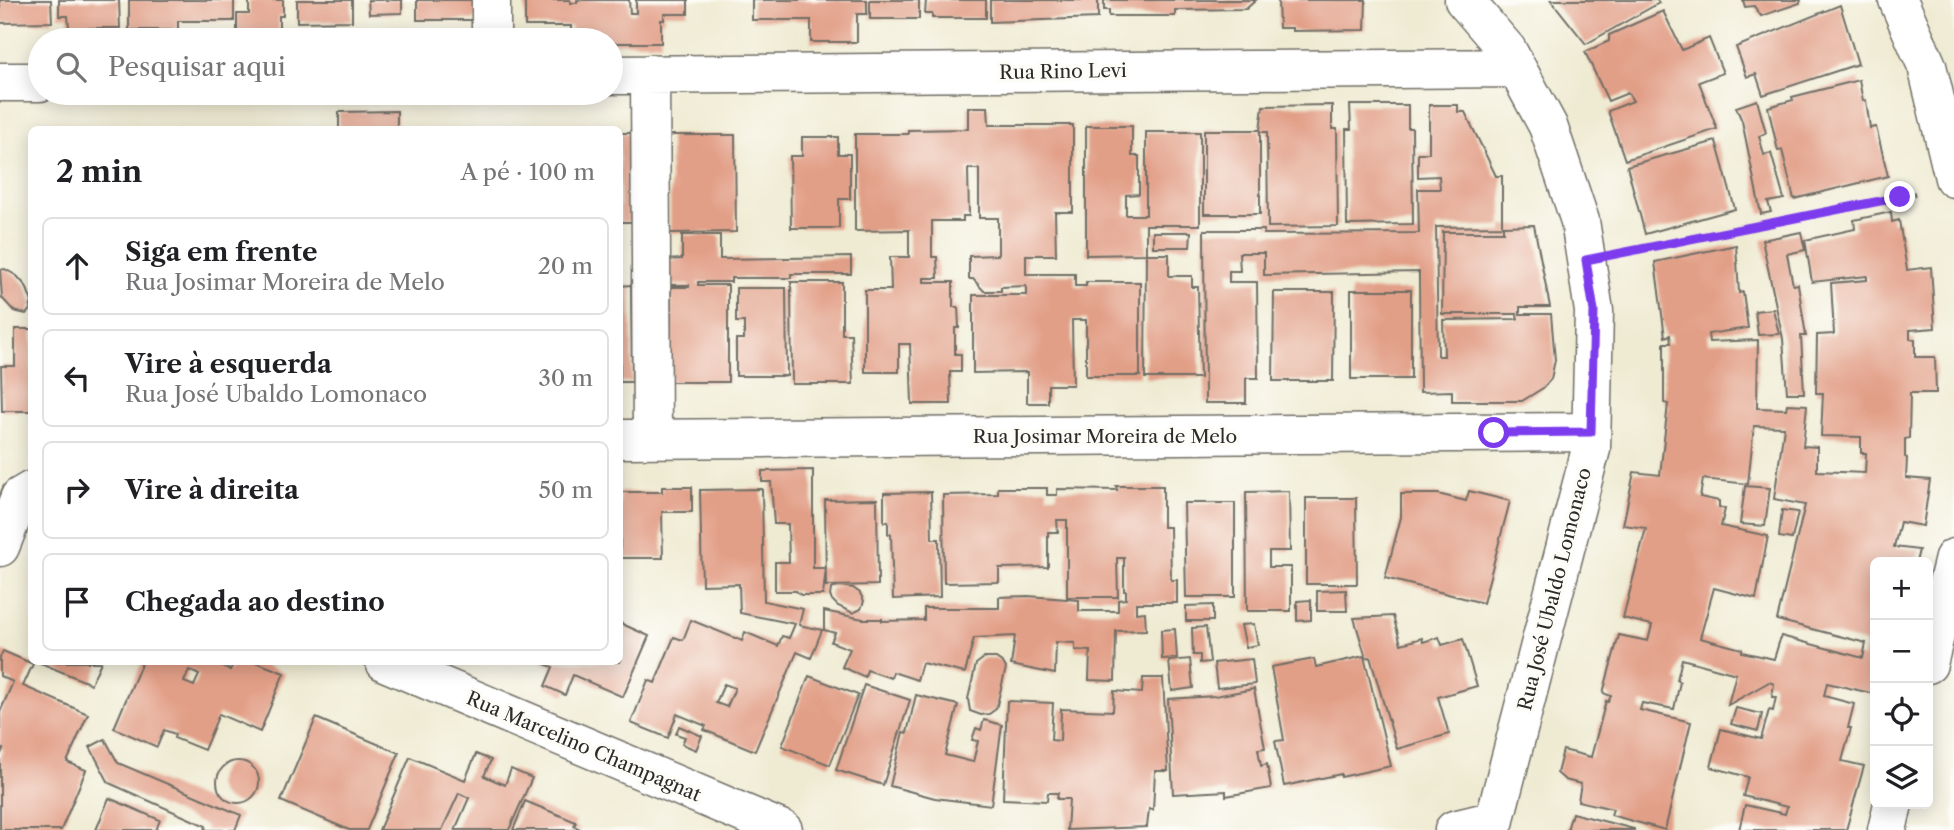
<!DOCTYPE html>
<html lang="pt">
<meta charset="utf-8">
<style>
:root{--surface:#fff;--page:#f2f2f2;--text:#202124;--muted:#757577;--line:#e0e0e0}
body{margin:0;font-family:"Libre Caslon Text",serif;background:var(--page);color:var(--text)}
.controls{position:absolute;right:21px;bottom:21px;display:grid;overflow:hidden;border-radius:10px;box-shadow:0 4px 18px #0003}
.controls button{width:63px;height:63px;display:grid;place-items:center;padding:0;border:0;border-bottom:2px solid var(--line);background:var(--surface);color:var(--text);font:35px sans-serif}
.stop{position:absolute;width:21px;height:21px;margin:-16px;border:5px solid #7c3aed;border-radius:50%;background:#fff}
.stop.end{background:#7c3aed;border-color:#fff;box-shadow:0 2px 7px #0008}
.list{margin:0;padding:0;list-style:none}
h2{display:flex;justify-content:space-between;align-items:center;height:91px;margin:0;padding:0 28px;font-size:30px}
h2 small{font-size:23px;font-weight:400;color:var(--muted)}
.list li{display:grid;grid-template-columns:46px 1fr auto;gap:21px;align-items:center;box-sizing:border-box;height:98px;margin:0 14px 14px;padding:0 14px;border:2px solid var(--line);border-radius:10px}
.list b{display:block;font-size:26px;white-space:nowrap}
.list p{margin:0;font-size:23px;white-space:nowrap;color:var(--muted)}
.list em{font-size:23px;font-style:normal;color:var(--muted)}
.icon{flex:none;width:38px;height:38px;fill:none;stroke:currentColor;stroke-width:2;stroke-linecap:round;stroke-linejoin:round}
.map{position:relative;flex:none;width:1954px;height:830px;overflow:hidden}
.search{position:absolute;background:var(--surface);box-shadow:0 4px 18px #0003;left:28px;top:28px;width:595px;height:77px;display:flex;align-items:center;gap:18px;box-sizing:border-box;padding:0 24px;border-radius:38px;color:var(--muted);font-size:26px}
.panel{position:absolute;background:var(--surface);box-shadow:0 4px 18px #0003;left:28px;top:126px;width:595px;height:539px;border-radius:10px}
.map>svg:first-child{display:block}
.building{fill:#e29f87;fill-rule:evenodd}
.lines{fill:none;stroke-linecap:round;stroke-linejoin:round}
.minor-casing{stroke:#706e66;stroke-width:41}
.path{stroke:#706e66;stroke-width:4.5;stroke-dasharray:2 5;stroke-linecap:butt}
.minor{stroke:#fff;stroke-width:38}
.route{stroke:#7c3aed;stroke-width:9}
.labels{text-anchor:middle;stroke-width:7;stroke-linejoin:round;paint-order:stroke}
.street-label{font-size:19px;fill:#2b2b2b;stroke:#fdfcf7}
</style>
<div class="map">
<svg width="1954" height="830" viewBox="0 0 1954 830">
<rect width="100%" height="100%" fill="#fdfcf7"/>
<filter id="ink" filterUnits="userSpaceOnUse"><feTurbulence type="fractalNoise" baseFrequency=".0143" numOctaves="2"/><feDisplacementMap in="SourceGraphic" scale="14" xChannelSelector="R" yChannelSelector="G"/><feConvolveMatrix kernelMatrix="1 2 1 2 8 2 1 2 1" color-interpolation-filters="sRGB"/></filter>
<filter id="wash" filterUnits="userSpaceOnUse"><feTurbulence type="fractalNoise" baseFrequency=".00686" numOctaves="4" result="noise"/><feDisplacementMap in="SourceGraphic" scale="28" xChannelSelector="R" yChannelSelector="G"/><feGaussianBlur stdDeviation="1.57" result="paint"/><feColorMatrix in="noise" values="0 0 0 0 0 0 0 0 0 0 0 0 0 0 0 0 0 1.4 0 .05"/><feComposite in="paint" operator="in"/></filter>
<g filter="url(#wash)">
<rect width="100%" height="100%" fill="#efebd3"/>
<g id="blocks">
<path class="building" d="M 0,0 L 51,0 L 52,22 L 0,23 Z
M 59,0 L 119,0 L 120,28 L 69,28 L 68,16 L 59,16 Z
M 129,0 L 234,0 L 234,21 L 178,21 L 178,30 L 129,30 Z
M 249,0 L 283,0 L 283,16 L 279,16 L 279,40 L 237,40 L 237,14 L 249,14 Z
M 297,0 L 352,0 L 352,21 L 297,22 Z
M 368,0 L 402,0 L 402,13 L 369,14 Z
M 417,0 L 481,0 L 474,20 L 417,20 Z
M 525,0 L 570,0 L 570,3 L 577,3 L 577,0 L 629,0 L 630,13 L 636,13 L 636,0 L 688,0 L 688,14 L 664,14 L 664,20 L 661,20 L 661,43 L 611,43 L 611,40 L 571,40 L 571,26 L 525,26 Z
M 752,0 L 867,0 L 867,14 L 857,14 L 857,42 L 811,42 L 811,20 L 752,20 Z
M 870,0 L 919,0 L 919,19 L 870,19 Z
M 926,0 L 986,0 L 986,18 L 932,18 L 932,14 L 925,14 Z
M 990,0 L 1098,0 L 1098,18 L 990,22 Z
M 1104,0 L 1256,0 L 1246,9 L 1175,10 L 1175,16 L 1109,16 L 1109,10 L 1104,10 Z
M 1278,0 L 1366,0 L 1365,30 L 1292,31 L 1292,28 L 1279,28 Z
M 1551,0 L 1657,0 L 1659,3 L 1586,44 Z
M 1743,0 L 1801,0 L 1800,3 L 1761,16 L 1754,6 L 1745,7 Z
M 1840,5 L 1858,64 L 1763,95 L 1756,74 L 1747,77 L 1736,47 Z
M 1663,11 L 1682,50 L 1709,38 L 1723,73 L 1699,82 L 1717,129 L 1625,160 L 1608,111 L 1633,101 L 1628,93 L 1608,101 L 1585,52 L 1609,41 L 1609,35 Z
M 1859,80 L 1863,101 L 1866,100 L 1870,128 L 1876,127 L 1888,176 L 1794,199 L 1782,150 L 1778,151 L 1768,107 L 1793,100 L 1792,97 Z
M 1757,100 L 1766,133 L 1759,136 L 1764,155 L 1771,153 L 1784,199 L 1768,202 L 1771,212 L 1761,214 L 1742,121 L 1736,107 Z
M 1332,105 L 1332,129 L 1337,129 L 1338,226 L 1268,227 L 1267,132 L 1260,132 L 1260,214 L 1204,214 L 1204,130 L 1260,130 L 1263,106 Z
M 1350,105 L 1408,105 L 1408,128 L 1412,128 L 1413,224 L 1347,225 L 1346,129 L 1351,129 Z
M 1429,105 L 1458,105 L 1458,112 L 1465,112 L 1496,176 L 1502,176 L 1502,226 L 1436,227 L 1438,356 L 1444,356 L 1443,320 L 1518,319 L 1517,314 L 1442,314 L 1443,232 L 1503,232 L 1503,226 L 1534,225 L 1550,307 L 1520,307 L 1520,314 L 1551,314 L 1555,360 L 1551,379 L 1543,388 L 1522,401 L 1452,401 L 1452,391 L 1420,392 L 1419,272 L 1264,275 L 1264,253 L 1239,253 L 1240,271 L 1229,271 L 1229,282 L 1257,282 L 1258,378 L 1246,378 L 1246,403 L 1205,403 L 1204,230 L 1264,230 L 1264,234 L 1419,233 L 1418,189 L 1440,189 L 1439,176 L 1418,177 L 1418,153 L 1429,153 Z
M 968,107 L 988,107 L 989,125 L 1073,125 L 1073,212 L 1055,212 L 1056,255 L 1026,255 L 1026,274 L 1075,274 L 1075,286 L 1086,286 L 1086,282 L 1140,282 L 1140,376 L 1086,376 L 1086,320 L 1072,320 L 1073,385 L 1048,385 L 1048,403 L 1027,403 L 1027,372 L 973,373 L 973,295 L 1026,295 L 1026,286 L 1001,287 L 1001,291 L 984,291 L 973,279 L 969,279 L 969,256 L 998,255 L 998,218 L 979,218 L 979,169 L 968,169 L 969,216 L 963,216 L 963,221 L 932,221 L 932,257 L 937,257 L 938,278 L 924,278 L 924,282 L 953,282 L 953,307 L 958,307 L 959,328 L 955,328 L 955,354 L 961,354 L 961,372 L 950,372 L 951,404 L 912,404 L 910,344 L 899,344 L 899,372 L 865,372 L 865,290 L 891,290 L 890,257 L 909,257 L 909,230 L 855,231 L 855,134 L 908,134 L 908,130 L 968,129 Z
M 397,111 L 397,130 L 339,130 L 339,112 Z
M 1086,126 L 1132,126 L 1132,156 L 1139,156 L 1139,194 L 1126,195 L 1126,215 L 1146,215 L 1146,132 L 1200,132 L 1200,225 L 1146,225 L 1146,254 L 1086,255 Z
M 620,133 L 632,133 L 633,222 L 620,222 Z
M 670,135 L 735,135 L 736,232 L 670,233 Z
M 802,137 L 838,137 L 838,154 L 850,154 L 850,199 L 839,199 L 839,228 L 791,228 L 790,156 L 802,156 Z
M 1716,141 L 1735,209 L 1645,234 L 1627,166 Z
M 1891,212 L 1892,222 L 1899,220 L 1907,270 L 1931,267 L 1935,328 L 1910,330 L 1910,339 L 1915,340 L 1915,357 L 1935,357 L 1936,393 L 1910,393 L 1909,438 L 1905,439 L 1905,457 L 1907,458 L 1906,478 L 1930,480 L 1923,526 L 1900,522 L 1894,547 L 1919,550 L 1916,562 L 1875,562 L 1875,694 L 1827,683 L 1824,696 L 1854,704 L 1848,728 L 1851,728 L 1842,761 L 1864,766 L 1846,830 L 1739,830 L 1745,805 L 1785,814 L 1787,807 L 1743,796 L 1748,777 L 1711,767 L 1721,729 L 1761,739 L 1769,710 L 1773,711 L 1776,697 L 1772,697 L 1774,684 L 1769,682 L 1728,705 L 1736,674 L 1682,659 L 1677,680 L 1680,682 L 1674,709 L 1642,703 L 1640,710 L 1691,722 L 1665,830 L 1611,815 L 1613,809 L 1578,801 L 1581,784 L 1565,780 L 1557,773 L 1563,750 L 1591,757 L 1606,701 L 1608,702 L 1611,696 L 1603,693 L 1619,635 L 1648,641 L 1652,625 L 1623,618 L 1646,528 L 1623,525 L 1634,472 L 1660,475 L 1668,404 L 1664,403 L 1664,343 L 1671,343 L 1670,335 L 1665,337 L 1655,262 L 1736,245 L 1739,293 L 1743,292 L 1748,328 L 1708,334 L 1709,342 L 1758,340 L 1757,408 L 1786,409 L 1787,404 L 1807,405 L 1803,446 L 1817,447 L 1817,471 L 1865,473 L 1866,453 L 1861,453 L 1861,437 L 1821,436 L 1823,393 L 1816,393 L 1817,335 L 1834,334 L 1831,283 L 1867,280 L 1867,276 L 1812,282 L 1805,240 L 1855,229 L 1854,220 ZM 1754,426 L 1784,427 L 1774,499 L 1805,505 L 1777,620 L 1866,643 L 1863,658 L 1781,636 L 1774,659 L 1742,652 L 1742,649 L 1700,638 L 1714,588 L 1756,599 L 1768,536 L 1721,526 L 1725,509 L 1719,507 L 1719,501 L 1700,497 L 1703,479 L 1748,484 Z
M 1153,232 L 1191,232 L 1190,247 L 1153,247 Z
M 1801,232 L 1805,250 L 1787,254 L 1793,285 L 1798,284 L 1806,336 L 1801,336 L 1804,393 L 1787,393 L 1783,339 L 1762,240 Z
M 682,235 L 720,235 L 720,259 L 851,257 L 851,274 L 791,274 L 791,278 L 731,278 L 731,282 L 698,282 L 698,285 L 728,285 L 728,382 L 671,382 L 667,339 L 671,339 L 671,287 L 689,287 L 689,285 L 667,285 L 667,260 L 682,259 Z
M 1146,254 L 1169,254 L 1169,276 L 1192,276 L 1192,287 L 1198,287 L 1200,378 L 1145,378 Z
M 5,269 L 17,276 L 26,286 L 32,302 L 29,311 L 26,314 L 14,311 L 2,298 L 0,270 Z
M 791,282 L 842,282 L 842,334 L 851,334 L 853,384 L 792,384 Z
M 631,285 L 632,382 L 620,382 L 620,286 Z
M 736,288 L 786,288 L 787,376 L 736,376 L 736,339 L 744,339 L 744,322 L 736,322 Z
M 1351,290 L 1411,290 L 1411,379 L 1351,379 Z
M 1274,292 L 1334,292 L 1333,381 L 1273,381 Z
M 1773,309 L 1779,334 L 1758,335 L 1755,311 Z
M 15,329 L 32,329 L 32,411 L 2,411 L 1,366 L 15,366 Z
M 813,470 L 813,568 L 826,568 L 823,595 L 801,595 L 796,591 L 775,591 L 775,562 L 789,562 L 788,524 L 774,524 L 771,482 L 762,482 L 762,471 Z
M 1116,486 L 1163,486 L 1163,527 L 1170,527 L 1171,580 L 1177,580 L 1177,603 L 1136,603 L 1136,613 L 1145,612 L 1146,630 L 1116,631 L 1115,681 L 1089,680 L 1090,651 L 1075,650 L 1075,643 L 1056,642 L 1055,674 L 1011,665 L 1015,636 L 974,638 L 965,673 L 922,663 L 917,680 L 893,672 L 891,678 L 867,670 L 865,677 L 842,667 L 850,649 L 831,642 L 835,633 L 824,630 L 824,611 L 863,619 L 882,619 L 882,621 L 924,620 L 924,608 L 999,608 L 999,597 L 1028,596 L 1079,600 L 1079,611 L 1118,611 L 1118,600 L 1126,599 L 1126,591 L 1124,591 L 1124,558 L 1117,558 L 1118,597 L 1067,597 L 1067,520 L 1057,520 L 1058,532 L 1048,532 L 1048,567 L 999,568 L 999,582 L 944,583 L 943,495 L 998,494 L 998,488 L 1047,488 L 1047,495 L 1057,495 L 1057,489 L 1117,490 Z
M 1745,486 L 1770,488 L 1765,526 L 1740,524 Z
M 662,487 L 692,487 L 692,512 L 662,512 L 663,558 L 620,558 L 620,492 L 662,492 Z
M 762,489 L 764,601 L 803,609 L 799,625 L 822,630 L 811,658 L 797,652 L 755,751 L 704,730 L 706,726 L 677,714 L 668,738 L 631,723 L 648,680 L 655,683 L 674,637 L 683,640 L 691,620 L 742,641 L 745,632 L 778,646 L 782,636 L 789,638 L 795,624 L 740,613 L 739,584 L 702,585 L 700,490 ZM 724,684 L 735,688 L 727,707 L 716,703 Z
M 1289,491 L 1290,551 L 1269,551 L 1269,567 L 1291,567 L 1291,611 L 1247,611 L 1246,492 Z
M 1469,491 L 1510,501 L 1483,603 L 1385,578 L 1401,517 L 1401,494 L 1438,494 L 1466,501 Z
M 931,492 L 932,539 L 939,539 L 940,597 L 893,599 L 891,534 L 888,534 L 888,522 L 884,522 L 884,493 Z
M 1306,498 L 1356,498 L 1357,584 L 1306,584 Z
M 877,499 L 878,585 L 826,586 L 825,500 Z
M 1184,503 L 1235,503 L 1235,597 L 1186,597 Z
M 1782,510 L 1798,512 L 1792,539 L 1779,537 Z
M 840,586 L 853,588 L 860,593 L 864,601 L 861,609 L 853,613 L 838,606 L 832,600 L 830,596 L 831,589 Z
M 1346,590 L 1347,611 L 1317,611 L 1317,591 Z
M 1311,600 L 1311,620 L 1297,621 L 1297,601 Z
M 1213,605 L 1213,621 L 1186,621 L 1186,606 Z
M 1393,616 L 1401,644 L 1422,638 L 1423,642 L 1439,637 L 1442,645 L 1463,639 L 1477,686 L 1438,697 L 1449,734 L 1397,749 L 1370,657 L 1366,658 L 1354,618 Z
M 620,623 L 649,636 L 623,697 L 573,675 L 565,695 L 545,686 L 553,667 L 539,662 L 620,662 Z
M 1254,624 L 1258,645 L 1246,647 L 1241,625 Z
M 1206,627 L 1210,662 L 1200,663 L 1200,655 L 1193,655 L 1192,628 Z
M 1175,629 L 1177,658 L 1162,659 L 1161,630 Z
M 3,651 L 33,664 L 23,686 L 88,714 L 67,762 L 86,770 L 61,830 L 0,830 L 0,756 L 3,749 L 0,748 L 0,712 L 13,682 L 0,676 L 0,657 Z
M 1364,656 L 1391,766 L 1341,777 L 1341,774 L 1284,786 L 1275,741 L 1284,740 L 1271,667 L 1314,659 L 1316,667 Z
M 984,658 L 996,658 L 1003,663 L 1006,668 L 996,709 L 989,714 L 981,715 L 970,711 L 968,699 L 976,664 Z
M 1190,659 L 1193,688 L 1172,691 L 1169,661 Z
M 1252,659 L 1255,684 L 1217,688 L 1214,663 Z
M 38,662 L 101,662 L 91,684 Z
M 142,662 L 211,662 L 230,670 L 234,662 L 256,662 L 284,673 L 260,732 L 219,714 L 204,750 L 174,738 L 175,734 L 164,730 L 157,747 L 114,728 ZM 189,670 L 199,675 L 194,686 L 184,682 Z
M 809,676 L 858,695 L 830,765 L 782,746 Z
M 1143,678 L 1163,678 L 1168,771 L 1155,771 L 1153,810 L 1149,809 L 1147,827 L 1067,830 L 1069,799 L 1057,799 L 1058,793 L 1048,793 L 1047,801 L 1003,799 L 1007,701 L 1053,703 L 1051,740 L 1060,741 L 1061,709 L 1113,711 L 1114,691 L 1142,693 Z
M 864,685 L 910,700 L 883,785 L 836,770 Z
M 1254,689 L 1265,748 L 1258,749 L 1261,766 L 1267,764 L 1271,788 L 1226,796 L 1226,791 L 1173,794 L 1168,699 L 1215,696 Z
M 916,695 L 958,705 L 945,755 L 973,762 L 978,741 L 972,740 L 976,728 L 981,730 L 984,720 L 1002,725 L 991,805 L 935,798 L 890,786 L 903,732 L 907,733 Z
M 1736,708 L 1762,714 L 1758,731 L 1731,724 Z
M 316,718 L 399,753 L 367,830 L 349,830 L 281,801 Z
M 679,726 L 702,736 L 696,750 L 682,744 L 685,737 L 676,734 Z
M 105,739 L 118,763 L 241,815 L 235,830 L 205,830 L 206,826 L 109,783 L 90,747 Z
M 476,754 L 491,760 L 484,776 L 505,785 L 511,769 L 532,778 L 509,830 L 455,830 L 469,798 L 459,793 L 442,830 L 379,830 L 410,757 L 465,780 Z
M217 782a21 21 0 1 1 42 0a21 21 0 1 1-42 0Z
M 109,798 L 160,820 L 156,830 L 96,830 Z
M 525,801 L 576,822 L 574,826 L 582,830 L 513,830 Z
M 1572,813 L 1634,829 L 1634,830 L 1567,830 Z"/>
</g>
</g>
<g filter="url(#ink)">
<use href="#blocks" fill-opacity="0" stroke="#706e66" stroke-width="2"/>
<g class="lines">
<defs>
<path id="minor" d="M 491,0 L 491,40
M 1464,0 L 1507,50 L 1548,126 L 1580,221 L 1594,311 L 1591,449 L 1492,830
M 1898,0 L 1927,66 L 1954,178
M 650,74 L 652,439
M 611,75 L 1516,68
M 0,82 L 40,82
M 620,439 L 1591,432
M 0,547 L 20,497 L 32,490
M 385,662 L 783,830
M 1928,664 L 1954,558
M 1454,830 L 1495,820
M 1887,830 L 1893,804"/>
</defs>
<use href="#minor" class="minor-casing"/>
<path class="path" d="M 1625,252 L 1918,193"/>
<use href="#minor" class="minor"/>
</g>
</g>
<g class="lines" filter="url(#ink)">
<path class="route" d="M 1494,433 L 1591,432 L 1594,311 L 1586,260 L 1900,197"/>
</g>
<g class="labels">
<g class="street-label">
<text transform="translate(1063 71) rotate(-1)" y="7">Rua Rino Levi</text>
<text x="1105" y="443">Rua Josimar Moreira de Melo</text>
<text transform="translate(1554 589) rotate(-76)" y="7">Rua José Ubaldo Lomonaco</text>
<text transform="translate(584 746) rotate(23)" y="7">Rua Marcelino Champagnat</text>
</g>
</g>
</svg>
<div class="controls">
<button>+</button>
<button>−</button>
<button><svg class="icon" aria-label="locate" viewBox="0 0 24 24"><circle cx="12" cy="12" r="6"/><path d="M12 2v4M12 18v4M2 12h4M18 12h4"/></svg></button>
<button><svg class="icon" aria-label="layers" viewBox="0 0 24 24"><path d="M12 4l9 5-9 5-9-5zM3 14l9 5 9-5"/></svg></button>
</div>
<div class="stop" style="left:1494px;top:433px"></div>
<div class="stop end" style="left:1900px;top:197px"></div>
<div class="search"><svg class="icon" aria-label="search" viewBox="0 0 24 24"><circle cx="10" cy="10" r="6"/><path d="M15 15l6 6"/></svg>Pesquisar aqui</div>
<section class="panel">
<h2>2 min<small>A pé · 100 m</small></h2>
<ul class="list">
<li><svg class="icon" aria-label="ahead" viewBox="0 0 24 24"><path d="M12 20V5M6 11l6-6 6 6"/></svg><div><b>Siga em frente</b><p>Rua Josimar Moreira de Melo</p></div><em>20 m</em></li>
<li><svg class="icon" aria-label="left" viewBox="0 0 24 24"><path d="M17 20v-9H6M10 6l-5 5 5 5"/></svg><div><b>Vire à esquerda</b><p>Rua José Ubaldo Lomonaco</p></div><em>30 m</em></li>
<li><svg class="icon" aria-label="right" viewBox="0 0 24 24"><path d="M7 20v-9h11M14 6l5 5-5 5"/></svg><div><b>Vire à direita</b></div><em>50 m</em></li>
<li><svg class="icon" aria-label="arrive" viewBox="0 0 24 24"><path d="M6 21V4h12l-3 4 3 4H6"/></svg><div><b>Chegada ao destino</b></div></li>
</ul>
</section>
</div>
